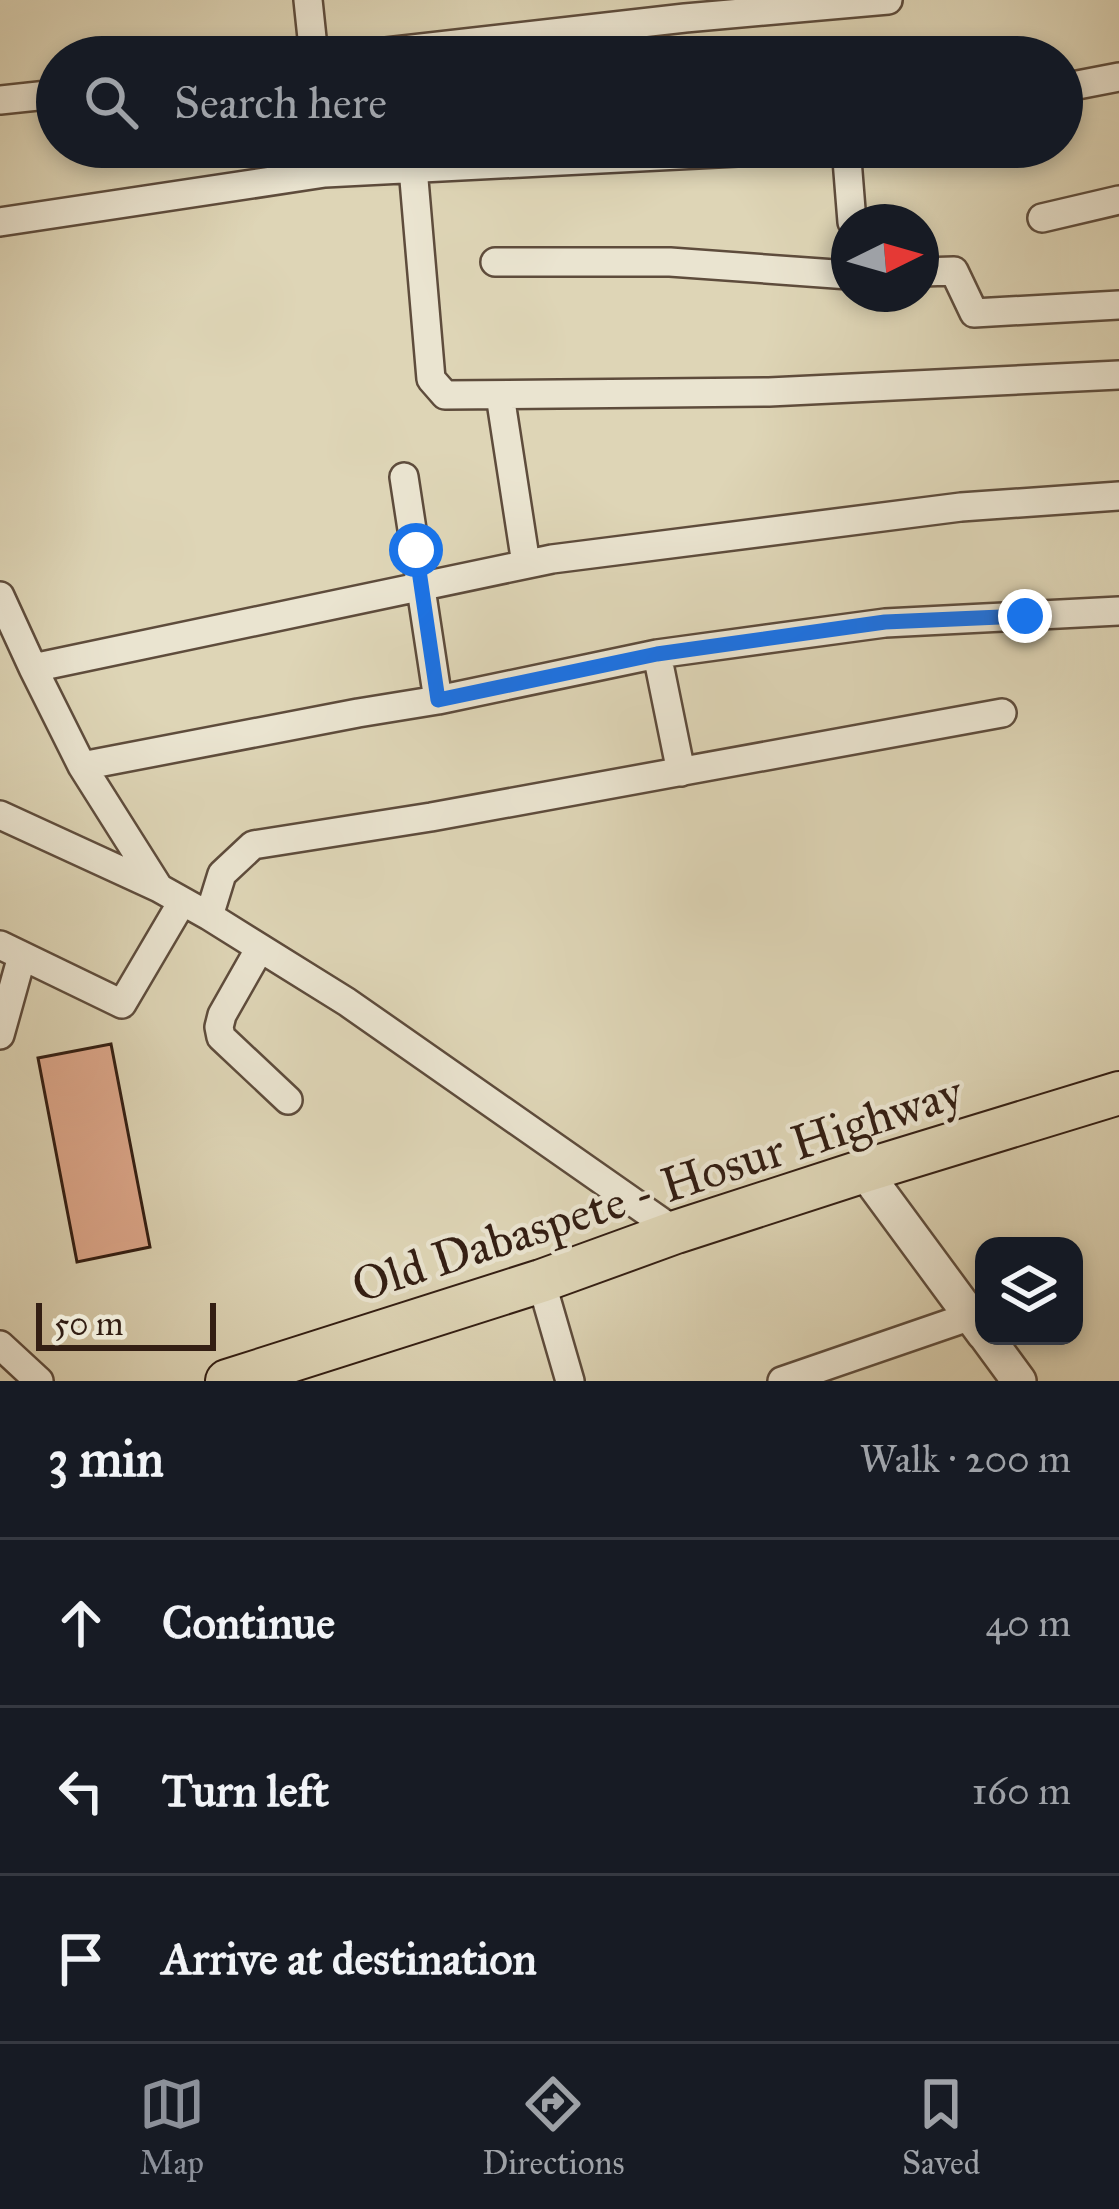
<!DOCTYPE html>
<meta charset="utf-8">
<style>
:root{--surface:#171b24;--page:#20242c;--text:#f1f3f6;--muted:#9ea1a6;--line:#363941;--accent:#8c9099}
body{margin:0;font-family:"IM FELL Great Primer",serif;background:var(--page);color:var(--text)}
.controls{position:absolute;right:36px;bottom:36px;display:grid;overflow:hidden;border-radius:24px;box-shadow:0 6px 18px #0003}
.controls button{width:108px;height:108px;display:grid;place-items:center;padding:0;border:0;border-bottom:3px solid var(--line);background:var(--surface);color:var(--text);font:60px sans-serif}
.compass{position:absolute;left:831px;top:204px;width:108px;height:108px;border-radius:50%;background:var(--surface);box-shadow:0 6px 18px #0003;rotate:85deg}
.scale{position:absolute;left:36px;bottom:30px;width:180px;box-sizing:border-box;padding-left:12px;border:6px solid #331e13;border-top:0;font-size:33px;line-height:42px;white-space:nowrap;color:#331e13;-webkit-text-stroke:9px #eae4d0;paint-order:stroke}
.stop{position:absolute;width:36px;height:36px;margin:-27px;border:9px solid #1a73e8;border-radius:50%;background:#fff}
.stop.end{background:#1a73e8;border-color:#fff;box-shadow:0 3px 12px #0008}
.list{margin:0;padding:0;list-style:none}
h2{display:flex;justify-content:space-between;align-items:center;height:156px;margin:0;padding:0 48px;font-size:51px}
h2 small{font-size:39px;font-weight:400;color:var(--muted)}
.list li{display:grid;grid-template-columns:78px 1fr auto;gap:36px;align-items:center;box-sizing:border-box;height:168px;padding:0 48px;border-top:3px solid var(--line)}
.list b{display:block;font-size:45px;white-space:nowrap}
.list em{font-size:39px;font-style:normal;color:var(--muted)}
.icon{flex:none;width:66px;height:66px;fill:none;stroke:currentColor;stroke-width:2;stroke-linecap:round;stroke-linejoin:round}
.map{position:relative;flex:none;width:1119px;height:1381px;overflow:hidden}
.search{position:absolute;background:var(--surface);box-shadow:0 6px 18px #0003;left:36px;right:36px;top:36px;height:132px;display:flex;align-items:center;gap:30px;box-sizing:border-box;padding:0 42px;border-radius:66px;color:var(--muted);font-size:45px}
.sheet{height:660px;background:var(--surface)}
nav{display:flex;justify-content:space-around;align-items:center;box-sizing:border-box;height:168px;border-top:3px solid var(--line);background:var(--surface);font-size:33px;color:var(--muted)}
nav a{display:grid;justify-items:center;gap:6px}
nav .on{color:var(--accent)}
.map>svg:first-child{display:block}
.building{fill:#dea88c;stroke:#331e13;stroke-width:3}
.lines{fill:none;stroke-linecap:round;stroke-linejoin:round}
.minor-casing{stroke:#5e4c3c;stroke-width:32}
.tertiary-casing{stroke:#5e4c3c;stroke-width:38}
.primary-casing{stroke:#331e13;stroke-width:46}
.minor{stroke:#eae4d0;stroke-width:27}
.tertiary{stroke:#eae4d0;stroke-width:33}
.primary{stroke:#ded5b6;stroke-width:42}
.route{stroke:#1a73e8;stroke-width:15}
.labels{text-anchor:middle;stroke-width:9;stroke-linejoin:round;paint-order:stroke}
.street-label{font-size:48px;fill:#331e13;stroke:#eae4d0}
</style>
<div class="map">
<svg width="1119" height="1381" viewBox="0 0 1119 1381">
<rect width="100%" height="100%" fill="#ded5b6"/>
<filter id="stains"><feTurbulence type="fractalNoise" baseFrequency=".00167" numOctaves="4"/><feColorMatrix values="0 0 0 0 .2 0 0 0 0 .09 0 0 0 0 .02 0 0 0 .5 -.17"/></filter>
<radialGradient id="worn" r=".72"><stop offset=".6" stop-color="#630" stop-opacity="0"/><stop offset="1" stop-color="#630" stop-opacity=".3"/></radialGradient>
<path class="building" d="M 111,1044 L 150,1247 L 77,1262 L 38,1058 Z"/>
<g class="lines">
<defs>
<path id="minor" d="M 308,0 L 314,57
M 342,57 L 685,18 L 888,0
M 1062,88 L 1119,77
M 0,100 L 57,94
M 846,147 L 852,222
M 413,168 L 431,379 L 445,395 L 769,392 L 1119,375
M 1042,218 L 1119,200
M 0,222 L 325,173 L 757,151
M 495,262 L 670,262 L 849,275
M 921,272 L 954,271 L 974,313 L 1119,305
M 500,395 L 526,564
M 404,477 L 438,700
M 0,596 L 33,668 L 82,766 L 159,888 L 209,916 L 347,1002 L 676,1232
M 657,654 L 681,772
M 33,668 L 552,559 L 961,507 L 1119,496
M 82,766 L 358,713 L 438,700 L 657,654 L 885,623 L 1119,611
M 0,815 L 159,888
M 209,916 L 222,874 L 253,845 L 431,817 L 1002,713
M 0,945 L 122,1004 L 182,902
M 260,948 L 222,1015 L 219,1027 L 221,1037 L 288,1100
M 0,1035 L 22,956
M 541,1281 L 570,1381
M 0,1345 L 39,1381
M 782,1381 L 971,1316"/>
<path id="tertiary" d="M 864,1171 L 984,1334
M 986,1336 L 1019,1381"/>
<path id="primary" d="M 227,1381 L 541,1281 L 676,1232 L 864,1171 L 1119,1093"/>
</defs>
<use href="#minor" class="minor-casing"/>
<use href="#tertiary" class="tertiary-casing"/>
<use href="#primary" class="primary-casing"/>
<use href="#minor" class="minor"/>
<use href="#tertiary" class="tertiary"/>
<use href="#primary" class="primary"/>
</g>
<g class="lines">
<path class="route" d="M 416,550 L 438,700 L 657,654 L 885,622 L 1025,616"/>
</g>
<g class="labels">
<g class="street-label">
<text transform="translate(657 1188) rotate(-18)" y="17">Old Dabaspete - Hosur Highway</text>
</g>
</g>
<rect width="100%" height="100%" filter="url(#stains)"/>
<rect width="100%" height="100%" fill="url(#worn)"/>
</svg>
<div class="controls">
<button><svg class="icon" aria-label="layers" viewBox="0 0 24 24"><path d="M12 4l9 5-9 5-9-5zM3 14l9 5 9-5"/></svg></button>
</div>
<svg class="compass" viewBox="-18 -18 36 36"><path d="M0-13l5 13h-10z" fill="#e53935"/><path d="M0 13l5-13h-10z" fill="#9ea1a6"/></svg>
<div class="scale">50 m</div>
<div class="stop" style="left:416px;top:550px"></div>
<div class="stop end" style="left:1025px;top:616px"></div>
<div class="search"><svg class="icon" aria-label="search" viewBox="0 0 24 24"><circle cx="10" cy="10" r="6"/><path d="M15 15l6 6"/></svg>Search here</div>
</div>
<section class="sheet">
<h2>3 min<small>Walk · 200 m</small></h2>
<ul class="list">
<li><svg class="icon" aria-label="ahead" viewBox="0 0 24 24"><path d="M12 20V5M6 11l6-6 6 6"/></svg><div><b>Continue</b></div><em>40 m</em></li>
<li><svg class="icon" aria-label="left" viewBox="0 0 24 24"><path d="M17 20v-9H6M10 6l-5 5 5 5"/></svg><div><b>Turn left</b></div><em>160 m</em></li>
<li><svg class="icon" aria-label="arrive" viewBox="0 0 24 24"><path d="M6 21V4h12l-3 4 3 4H6"/></svg><div><b>Arrive at destination</b></div></li>
</ul>
</section>
<nav>
<a class="on"><svg class="icon" aria-label="map" viewBox="0 0 24 24"><path d="M3 6l6-2 6 2 6-2v14l-6 2-6-2-6 2zM9 4v14M15 6v14"/></svg>Map</a>
<a><svg class="icon" aria-label="directions" viewBox="0 0 24 24"><path d="M12 3l9 9-9 9-9-9zM9 14v-3h6M13 9l2 2-2 2"/></svg>Directions</a>
<a><svg class="icon" aria-label="saved" viewBox="0 0 24 24"><path d="M7 4h10v16l-5-4-5 4z"/></svg>Saved</a>
</nav>
